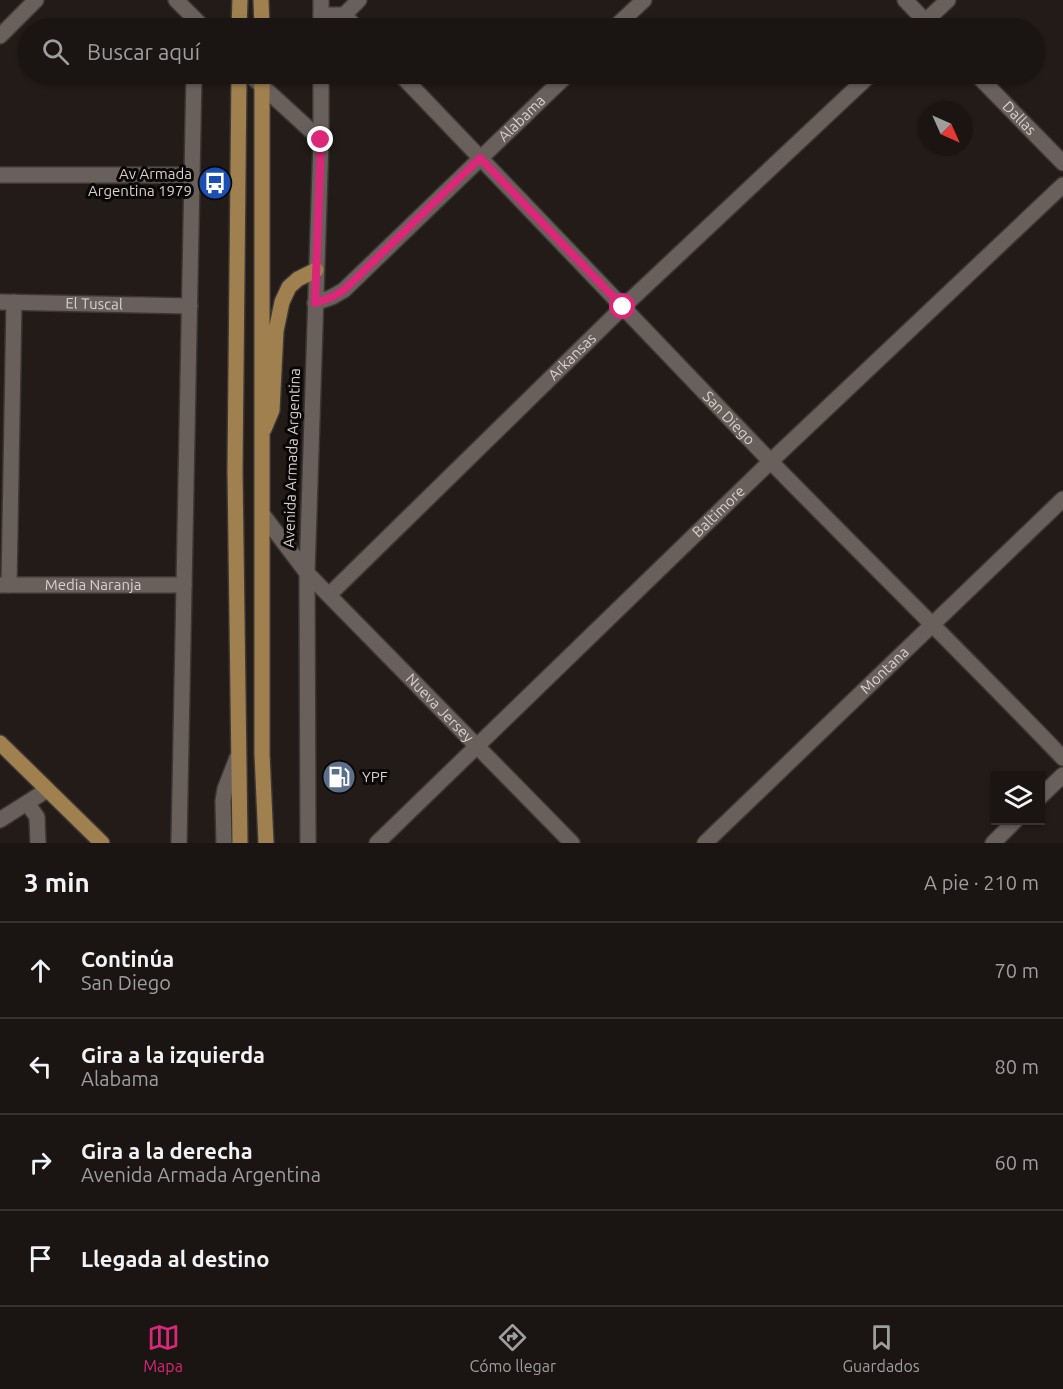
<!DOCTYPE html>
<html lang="es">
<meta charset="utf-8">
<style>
:root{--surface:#1a1412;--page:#272120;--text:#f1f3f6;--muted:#9f9e9f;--line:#383332;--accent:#db2777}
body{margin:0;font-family:Ubuntu,sans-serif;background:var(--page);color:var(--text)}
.controls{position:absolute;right:18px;bottom:18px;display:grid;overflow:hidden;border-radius:0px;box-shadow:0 2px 4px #0004}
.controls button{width:54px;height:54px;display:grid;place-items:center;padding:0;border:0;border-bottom:2px solid var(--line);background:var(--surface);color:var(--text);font:30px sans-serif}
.compass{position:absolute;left:919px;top:102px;width:54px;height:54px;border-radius:50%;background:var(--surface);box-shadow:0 2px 4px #0004;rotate:135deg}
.stop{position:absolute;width:18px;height:18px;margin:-14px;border:4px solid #db2777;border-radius:50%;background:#fff}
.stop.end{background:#db2777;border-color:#fff;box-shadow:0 2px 6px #0008}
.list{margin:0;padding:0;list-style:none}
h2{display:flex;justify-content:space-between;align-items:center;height:78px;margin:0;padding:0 24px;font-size:26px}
h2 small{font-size:20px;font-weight:400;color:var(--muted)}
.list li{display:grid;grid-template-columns:39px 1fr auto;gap:18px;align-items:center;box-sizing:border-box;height:96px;padding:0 24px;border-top:2px solid var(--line)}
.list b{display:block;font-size:22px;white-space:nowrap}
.list p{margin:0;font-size:20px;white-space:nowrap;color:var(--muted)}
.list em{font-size:20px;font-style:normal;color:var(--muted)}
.icon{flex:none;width:33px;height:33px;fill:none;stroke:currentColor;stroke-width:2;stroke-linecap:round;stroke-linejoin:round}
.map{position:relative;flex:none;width:1063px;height:843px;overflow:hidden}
.search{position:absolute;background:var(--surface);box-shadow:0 2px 4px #0004;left:18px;right:18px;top:18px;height:66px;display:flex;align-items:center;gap:15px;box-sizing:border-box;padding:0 21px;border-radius:33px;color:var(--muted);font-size:22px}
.sheet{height:462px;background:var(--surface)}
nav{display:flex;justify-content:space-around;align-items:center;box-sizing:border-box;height:84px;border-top:2px solid var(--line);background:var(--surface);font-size:16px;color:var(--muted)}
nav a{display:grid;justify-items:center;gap:3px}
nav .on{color:var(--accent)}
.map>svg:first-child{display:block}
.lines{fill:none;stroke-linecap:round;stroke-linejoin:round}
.minor-casing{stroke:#3c3735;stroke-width:18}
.major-casing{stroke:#3c3735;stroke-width:18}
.minor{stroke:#69605c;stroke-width:15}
.major{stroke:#a0804f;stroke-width:15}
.route{stroke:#db2777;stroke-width:8}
.labels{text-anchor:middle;stroke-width:6;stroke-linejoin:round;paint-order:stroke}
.street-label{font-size:15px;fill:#d6d1cf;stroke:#090605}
.poi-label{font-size:15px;fill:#d6d1cf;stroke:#090605;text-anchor:end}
</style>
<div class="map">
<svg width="1063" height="843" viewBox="0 0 1063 843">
<rect width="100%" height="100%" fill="#221b18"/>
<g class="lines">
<defs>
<g id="minor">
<path d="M 176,0 L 204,28"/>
<path d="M 905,0 L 932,28"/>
<path d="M 321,15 L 344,15 L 359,0"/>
<path d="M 344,15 L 357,28"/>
<path d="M 321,28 L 321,0"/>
<path d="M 614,28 L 644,0"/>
<path d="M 918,28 L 948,0"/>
<path d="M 0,36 L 36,0"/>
<path d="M 249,74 L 321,140"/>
<path id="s1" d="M 400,74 C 524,204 648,335 774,465 C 870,563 968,659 1063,758"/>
<path id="s2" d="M 976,74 L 1063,163"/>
<path d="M 0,175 L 191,175"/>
<path id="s3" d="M 0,302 L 190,306"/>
<path id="s4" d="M 315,303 L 332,297 L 344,290 L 568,74"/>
<path id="s5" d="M 263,515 L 307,573 L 572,843"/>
<path id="s6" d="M 1,585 L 184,585"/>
<path d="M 9,585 L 14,302"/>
<path id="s7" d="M 330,594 L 623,307 L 871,74"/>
<path d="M 1040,797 L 1063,775"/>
<path d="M 27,803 L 37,817 L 38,843"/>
<path d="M 0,820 L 47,790"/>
<path d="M 179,843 L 194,74"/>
<path d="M 224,843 L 223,801 L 225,789 L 237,758"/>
<path d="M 308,843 L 307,573 L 321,140 L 321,74"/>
<path id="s8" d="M 377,843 L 771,461 L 1063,185"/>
<path id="s9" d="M 705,843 L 1063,499"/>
<path d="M 993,843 L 1016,820"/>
</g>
<path id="major" d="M 261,0 L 262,28
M 239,28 L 240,0
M 239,74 L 235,470 L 240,843
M 262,74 L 262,754 L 266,843
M 264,429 L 272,410 L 276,331 L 282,302 L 289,287 L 298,279 L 316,270
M 0,743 L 102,843"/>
</defs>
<use href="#minor" class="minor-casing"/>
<use href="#major" class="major-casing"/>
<use href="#minor" class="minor"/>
<use href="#major" class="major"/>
</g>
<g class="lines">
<path class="route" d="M 321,140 L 315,303 L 332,297 L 344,290 L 480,158 L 623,307"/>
</g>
<defs>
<symbol id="bus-disc" viewBox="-11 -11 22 22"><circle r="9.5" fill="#1a4fb4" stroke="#090605"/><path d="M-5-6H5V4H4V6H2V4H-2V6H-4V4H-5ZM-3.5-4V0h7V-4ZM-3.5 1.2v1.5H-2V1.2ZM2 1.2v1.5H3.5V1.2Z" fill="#fff"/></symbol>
<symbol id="fuel-disc" viewBox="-11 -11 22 22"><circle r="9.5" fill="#5c6f8a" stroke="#090605"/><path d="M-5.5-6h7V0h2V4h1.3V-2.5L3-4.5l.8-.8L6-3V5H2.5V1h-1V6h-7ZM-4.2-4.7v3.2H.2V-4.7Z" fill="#fff"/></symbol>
</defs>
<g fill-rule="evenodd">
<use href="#bus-disc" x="196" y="164" width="38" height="38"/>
<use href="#fuel-disc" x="320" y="758" width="38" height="38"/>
</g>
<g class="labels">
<g class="street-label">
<text dy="5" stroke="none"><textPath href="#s4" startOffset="279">Alabama</textPath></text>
<text dy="5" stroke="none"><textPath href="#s2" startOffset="62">Dallas</textPath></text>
<text dy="5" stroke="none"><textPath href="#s3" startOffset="94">El Tuscal</textPath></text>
<text dy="5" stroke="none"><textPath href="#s7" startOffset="339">Arkansas</textPath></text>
<text dy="5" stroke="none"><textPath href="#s1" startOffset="476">San Diego</textPath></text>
<text transform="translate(292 458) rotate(-88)" y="5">Avenida Armada Argentina</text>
<text dy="5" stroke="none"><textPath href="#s8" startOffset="476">Baltimore</textPath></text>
<text dy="5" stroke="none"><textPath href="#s6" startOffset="92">Media Naranja</textPath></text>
<text dy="5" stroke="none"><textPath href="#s9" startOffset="249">Montana</textPath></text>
<text dy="5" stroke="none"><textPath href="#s5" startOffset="262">Nueva Jersey</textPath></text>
</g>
<g class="poi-label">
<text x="192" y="179">Av Armada<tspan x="192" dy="17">Argentina 1979</tspan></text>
<text x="362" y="782" text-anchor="start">YPF</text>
</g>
</g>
</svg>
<div class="controls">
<button><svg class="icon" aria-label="layers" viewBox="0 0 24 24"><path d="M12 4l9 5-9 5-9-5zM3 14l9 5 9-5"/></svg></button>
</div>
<svg class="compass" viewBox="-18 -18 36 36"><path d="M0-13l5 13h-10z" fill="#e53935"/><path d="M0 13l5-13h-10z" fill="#9f9e9f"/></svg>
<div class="stop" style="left:623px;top:307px"></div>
<div class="stop end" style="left:321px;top:140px"></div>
<div class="search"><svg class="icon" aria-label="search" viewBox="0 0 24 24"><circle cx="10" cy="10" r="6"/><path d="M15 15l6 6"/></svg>Buscar aquí</div>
</div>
<section class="sheet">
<h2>3 min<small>A pie · 210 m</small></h2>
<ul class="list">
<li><svg class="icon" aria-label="ahead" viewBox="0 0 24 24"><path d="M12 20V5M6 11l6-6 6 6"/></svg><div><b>Continúa</b><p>San Diego</p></div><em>70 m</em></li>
<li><svg class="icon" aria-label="left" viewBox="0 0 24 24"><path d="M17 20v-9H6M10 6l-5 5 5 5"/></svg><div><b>Gira a la izquierda</b><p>Alabama</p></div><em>80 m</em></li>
<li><svg class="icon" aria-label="right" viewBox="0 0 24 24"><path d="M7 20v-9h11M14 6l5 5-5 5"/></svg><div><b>Gira a la derecha</b><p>Avenida Armada Argentina</p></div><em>60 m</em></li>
<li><svg class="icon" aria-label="arrive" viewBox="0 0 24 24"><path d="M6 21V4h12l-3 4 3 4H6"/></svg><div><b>Llegada al destino</b></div></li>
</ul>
</section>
<nav>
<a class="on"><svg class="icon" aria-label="map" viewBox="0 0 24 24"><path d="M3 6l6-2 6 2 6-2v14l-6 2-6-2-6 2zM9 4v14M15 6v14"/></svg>Mapa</a>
<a><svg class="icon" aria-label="directions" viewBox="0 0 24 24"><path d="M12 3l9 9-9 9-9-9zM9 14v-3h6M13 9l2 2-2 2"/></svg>Cómo llegar</a>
<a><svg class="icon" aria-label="saved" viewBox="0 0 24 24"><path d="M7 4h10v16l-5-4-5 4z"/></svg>Guardados</a>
</nav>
